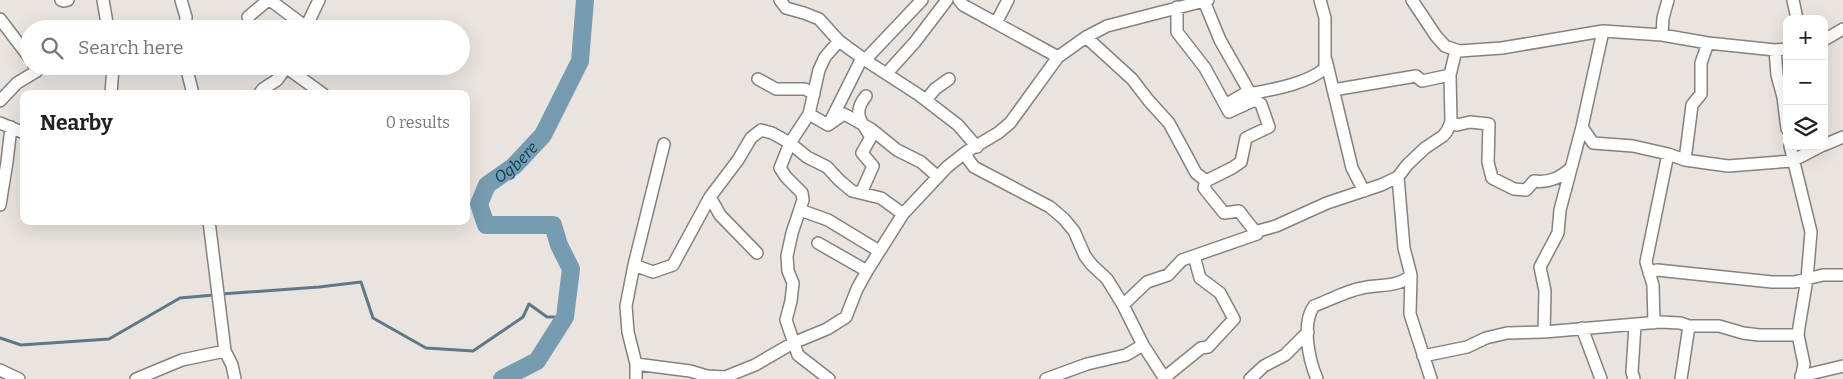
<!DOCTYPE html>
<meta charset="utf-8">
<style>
:root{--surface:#fff;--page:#f2f2f2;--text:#222;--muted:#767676;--line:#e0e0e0}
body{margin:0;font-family:Bitter,serif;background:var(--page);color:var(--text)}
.controls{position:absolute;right:15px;top:15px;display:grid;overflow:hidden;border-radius:10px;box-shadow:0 5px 20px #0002}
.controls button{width:45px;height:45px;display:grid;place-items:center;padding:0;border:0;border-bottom:1px solid var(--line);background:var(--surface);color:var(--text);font:25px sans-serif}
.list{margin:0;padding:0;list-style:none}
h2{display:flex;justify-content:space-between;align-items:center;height:65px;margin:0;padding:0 20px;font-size:21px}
h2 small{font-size:16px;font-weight:400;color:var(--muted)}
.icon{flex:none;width:28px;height:28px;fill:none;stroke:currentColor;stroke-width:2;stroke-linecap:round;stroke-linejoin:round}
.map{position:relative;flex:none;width:1843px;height:379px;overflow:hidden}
.search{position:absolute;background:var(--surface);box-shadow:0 5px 20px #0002;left:20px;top:20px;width:450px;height:55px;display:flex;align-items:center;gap:12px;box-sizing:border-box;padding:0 18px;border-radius:28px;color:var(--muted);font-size:19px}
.panel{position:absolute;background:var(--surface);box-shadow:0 5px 20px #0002;left:20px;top:90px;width:450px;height:135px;border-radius:10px}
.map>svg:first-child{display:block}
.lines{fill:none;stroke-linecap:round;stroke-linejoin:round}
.stream{stroke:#5f7886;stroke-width:3}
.river{stroke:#779bb0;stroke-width:18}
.minor-casing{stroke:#86817d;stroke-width:14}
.minor{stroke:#fff;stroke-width:11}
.labels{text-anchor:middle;stroke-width:4;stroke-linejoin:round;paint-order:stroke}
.water-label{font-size:16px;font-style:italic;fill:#093b52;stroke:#f7f2ed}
</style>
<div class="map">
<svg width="1843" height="379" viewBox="0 0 1843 379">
<rect width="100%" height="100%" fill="#eae4e0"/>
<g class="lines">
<path class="stream" d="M 221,294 L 319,287 L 361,282 L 373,318 L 426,348 L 473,351 L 523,317 L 529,304 L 547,317 L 565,317
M 0,338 L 21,345 L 109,339 L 180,298 L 214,295"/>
<path class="river" id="s1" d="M 502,379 L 537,361 L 565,317 L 571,269 L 559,245 L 553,225 L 486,225 L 479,204 L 487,185 L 514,166 L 543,135 L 580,61 L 585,0"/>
<defs>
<path id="minor" d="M 61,0 L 64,1 L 68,0
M 103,0 L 108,29
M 181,0 L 186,17 L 185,29
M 270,0 L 306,27
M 780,0 L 786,8 L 804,13 L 819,19 L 839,41 L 865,60 L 919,95 L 958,125 L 977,147
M 959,0 L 963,5 L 1058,57
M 1412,0 L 1436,36 L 1445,46 L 1459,51 L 1502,48 L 1603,31 L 1662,35 L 1708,43 L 1775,50 L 1787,49
M 1793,0 L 1797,19
M 1204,1 L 1220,40 L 1249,91
M 1177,7 L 1177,32 L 1205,68 L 1229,112 L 1255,100 L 1261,104 L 1269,127 L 1246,138 L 1241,162 L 1232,168 L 1206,181
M 248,17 L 268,0
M 0,19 L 29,57
M 996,23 L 1008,0
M 305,29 L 319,0
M 1662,35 L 1663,18 L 1668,0
M 1086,37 L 1132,79 L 1149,101 L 1169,123 L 1196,173 L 1206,181 L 1204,188 L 1224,213 L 1239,211 L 1257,234
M 1824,40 L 1843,29
M 1775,50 L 1777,75 L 1783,97 L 1787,129
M 865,60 L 922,0
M 1326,60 L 1352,168 L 1364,191
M 186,66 L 193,94
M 287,68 L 323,94
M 887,73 L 915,42 L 947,0
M 758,79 L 776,89 L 805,89 L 814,94
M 1333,90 L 1416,76 L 1422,81 L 1450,75
M 111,94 L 113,66
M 259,94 L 263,89 L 277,80 L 287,66
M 926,100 L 935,89 L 949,79
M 0,101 L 17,83 L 37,71 L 34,66
M 1225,105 L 1249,91 L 1254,93 C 1275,89 1309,83 1325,68 L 1325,18 L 1320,0
M 809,114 L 828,125 L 844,114 L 871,129 L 897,150 L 921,162 L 938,177
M 1451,122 L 1457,125 L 1470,122 L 1489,124 L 1488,162 L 1492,178 L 1514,189 L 1526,190 L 1534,181 C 1549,183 1560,178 1571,168
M 0,123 L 24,133
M 829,124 L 862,58
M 1582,127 L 1593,143 L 1633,146 L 1668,154 L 1685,160 L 1728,166 L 1792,161 L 1821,146
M 1824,145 L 1843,137
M 1790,146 L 1811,232 L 1807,279 L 1799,327 L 1798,335 L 1804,364 L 1801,379
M 966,152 L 968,159 L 974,167 L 1050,207 L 1064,219 L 1074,231 L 1085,256 L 1092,265 L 1107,279 L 1123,305 L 1143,345 L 1165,379
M 1685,160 L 1692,105 L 1701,94 L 1701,63 L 1708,43
M 1398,177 L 1404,248 L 1411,275 L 1410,314 L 1431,379
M 861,193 L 873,166 L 862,153 L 871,137 C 861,122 852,113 866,96
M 710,197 L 720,215 L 757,253
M 0,205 L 7,162 L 11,127
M 800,210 L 828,220 L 879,251
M 209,221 L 225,351 L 232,365 L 235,379
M 818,243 L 867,271
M 634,265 L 653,272 L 673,265 L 710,197 L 738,160 L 751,138 L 761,130 L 772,133 L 790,143 L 807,157 L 827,167 L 839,180 L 852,191 L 881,198 L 903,214
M 1649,273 L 1657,270 L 1772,282 L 1794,282 L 1823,275 L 1843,275
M 1123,305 L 1147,282 L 1168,275 L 1182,260 L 1257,234 L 1258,231 L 1276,226 L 1327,203 L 1381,185 L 1398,177 L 1407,165 L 1425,148 L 1443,136 L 1447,131 L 1451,122 L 1450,75 L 1456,50
M 1654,323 L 1653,285 L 1646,262 L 1668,154
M 1582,328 L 1601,379
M 1544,332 L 1545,291 L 1540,267 L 1558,233 L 1560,210 L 1582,127 L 1603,31
M 1423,356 L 1467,347 L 1486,338 L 1507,333 L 1544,332 L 1660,322 L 1680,323 L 1689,326 L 1719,326 L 1743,333 L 1759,335 L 1798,335
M 636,364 L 628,332 L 626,306 L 634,265 L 664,144
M 0,370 L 19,379
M 1801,376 L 1843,366
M 1164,378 L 1201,348 L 1208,347 L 1234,319 L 1220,293 L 1200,278 L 1194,256
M 136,379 L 182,360 L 225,351
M 636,379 L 636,364 L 690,371 L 707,376 L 725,377 L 755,365 L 793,343 L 827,329 L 846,317 L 857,289 L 867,271 L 903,214 L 947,167 L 966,152 L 998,133 L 1010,123 L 1058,57 L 1086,37 L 1107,26 L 1208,0
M 829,379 L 798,355 L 786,320 L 791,301 L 793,283 L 788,271 L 787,256 L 792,233 L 803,200 L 802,193 L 786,177 L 780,168 L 790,143 L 809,114 L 819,70 L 825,57 L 839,41
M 1046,379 L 1087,364 L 1126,355 L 1143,345
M 1250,379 L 1264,366 L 1285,355 L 1308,332
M 1317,379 C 1309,360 1301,324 1314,306 C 1330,300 1346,291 1362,288 C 1379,284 1398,288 1411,275
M 1634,379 L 1632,372 L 1635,325
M 1681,379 L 1689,326"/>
</defs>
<use href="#minor" class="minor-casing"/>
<use href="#minor" class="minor"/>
</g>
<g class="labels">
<g class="water-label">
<text dy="6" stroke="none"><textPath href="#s1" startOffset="334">Ogbere</textPath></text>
</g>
</g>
</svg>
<div class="controls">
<button>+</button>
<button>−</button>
<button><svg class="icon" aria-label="layers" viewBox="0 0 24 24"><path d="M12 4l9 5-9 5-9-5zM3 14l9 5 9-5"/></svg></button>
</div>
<div class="search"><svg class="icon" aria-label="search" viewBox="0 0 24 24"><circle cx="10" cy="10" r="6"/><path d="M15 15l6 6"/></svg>Search here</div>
<section class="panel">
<h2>Nearby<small>0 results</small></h2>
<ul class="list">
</ul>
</section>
</div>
